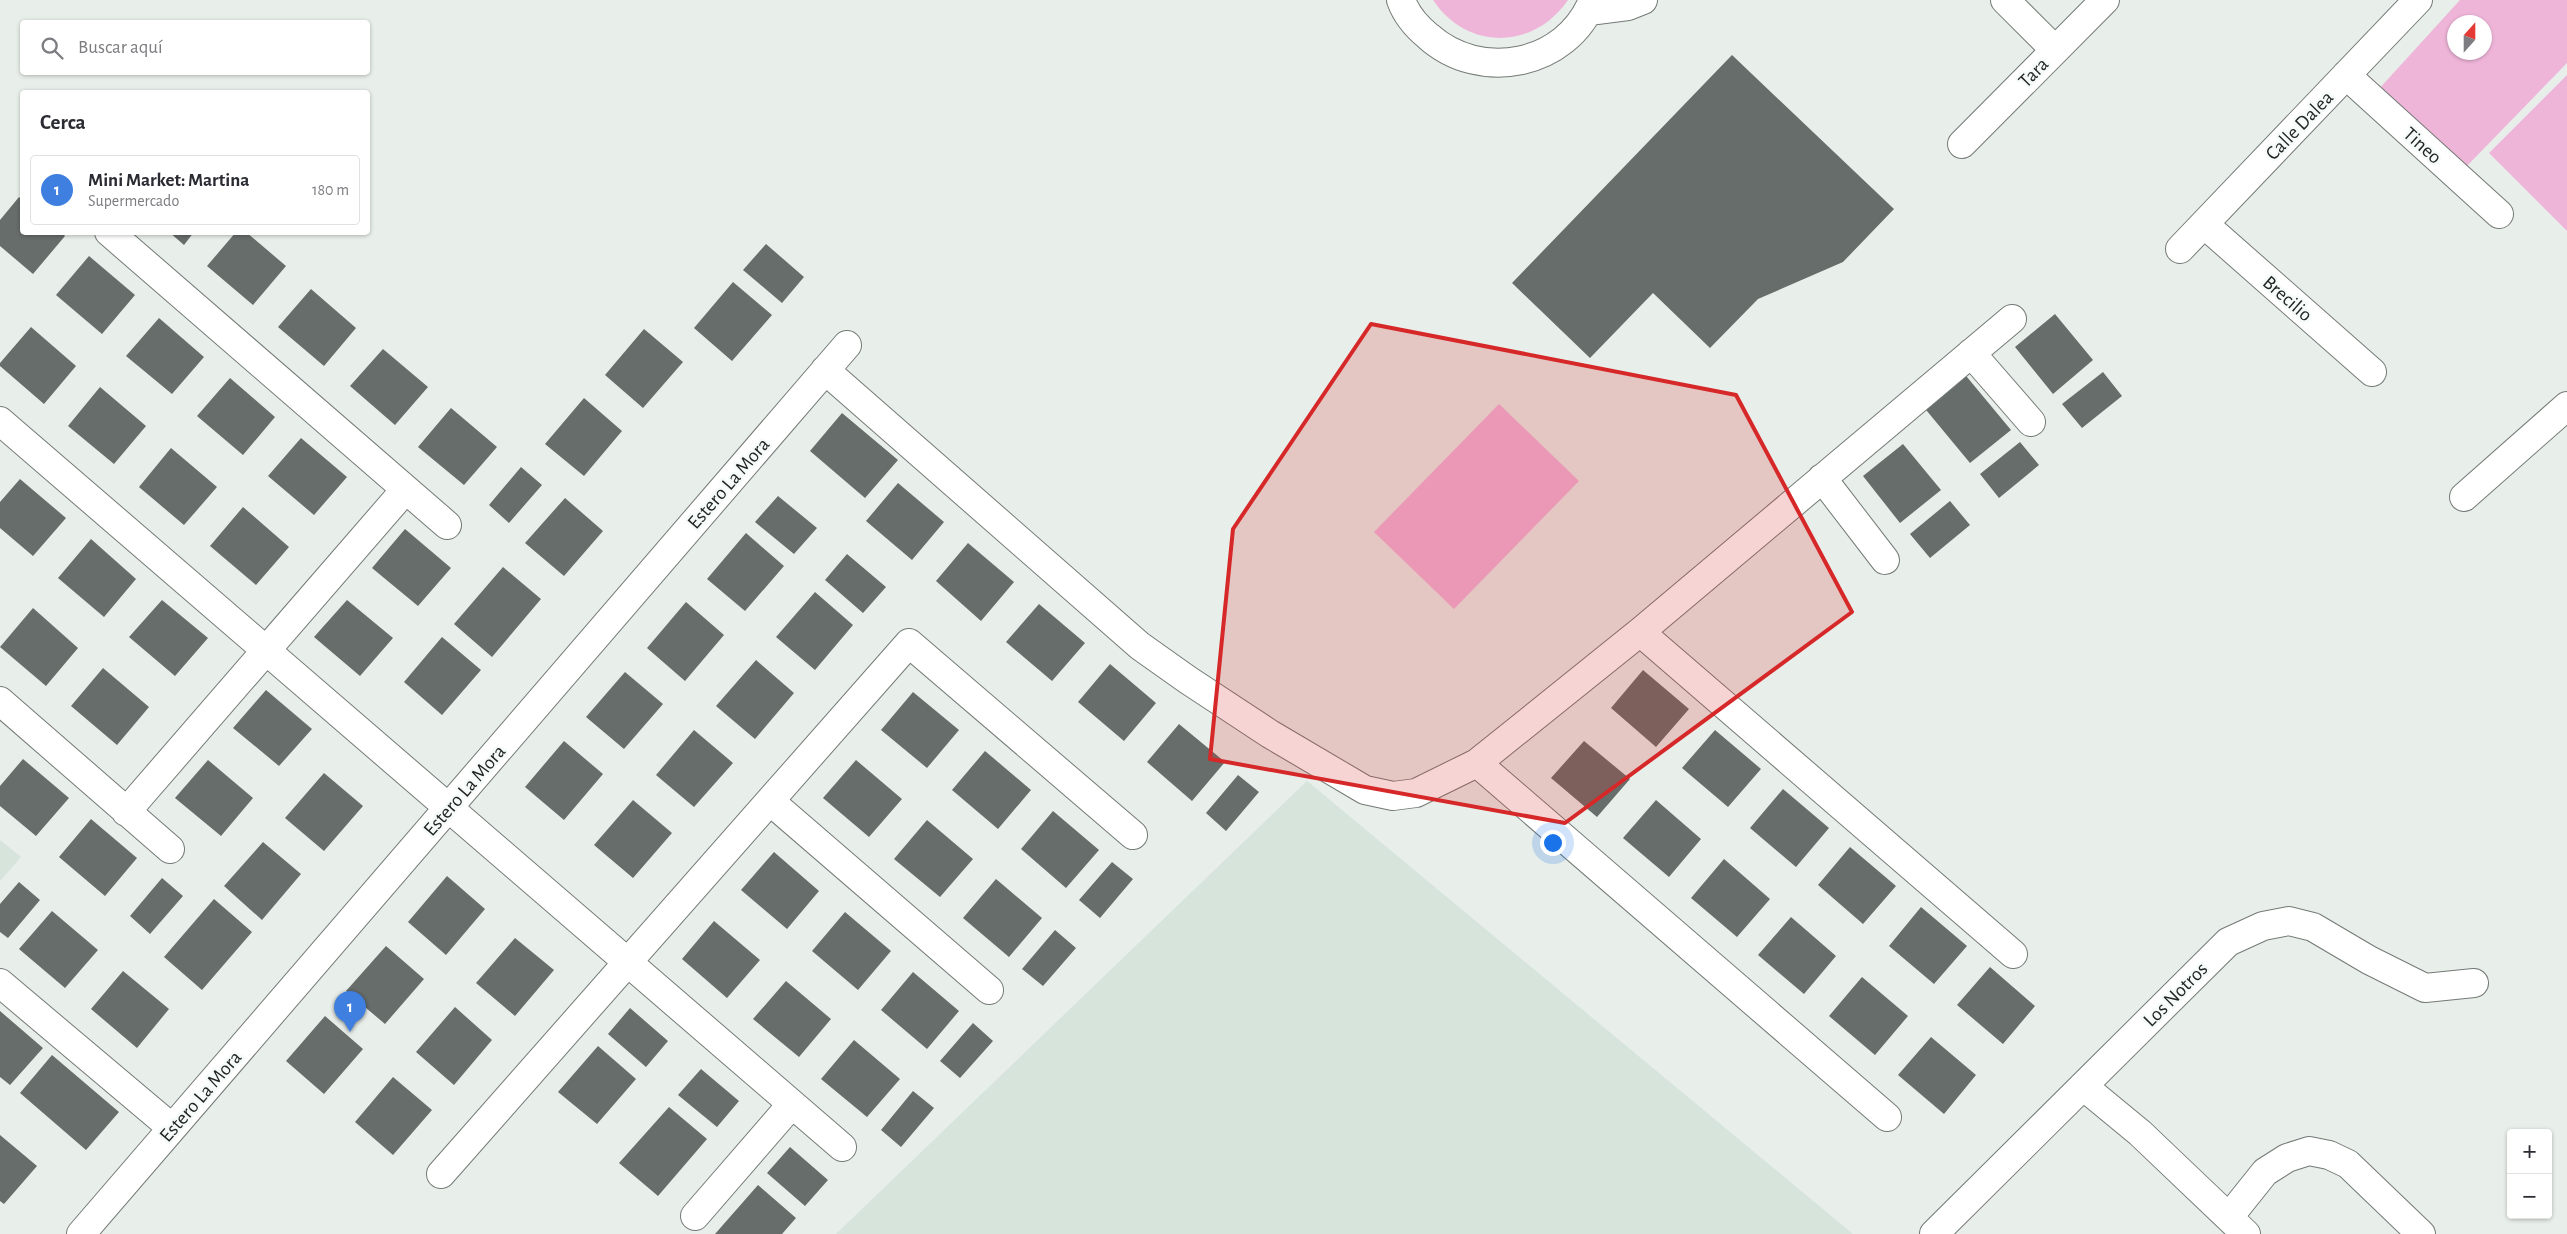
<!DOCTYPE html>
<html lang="es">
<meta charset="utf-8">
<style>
:root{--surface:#fff;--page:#f2f2f3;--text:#2b2b33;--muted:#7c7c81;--line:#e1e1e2;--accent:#0b8043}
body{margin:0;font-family:"Alegreya Sans",sans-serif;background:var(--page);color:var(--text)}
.controls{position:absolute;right:15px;bottom:15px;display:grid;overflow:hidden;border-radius:5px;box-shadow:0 1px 4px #0004}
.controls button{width:45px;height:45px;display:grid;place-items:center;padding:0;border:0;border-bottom:1px solid var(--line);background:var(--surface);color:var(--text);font:25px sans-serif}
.compass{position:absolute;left:2447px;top:15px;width:45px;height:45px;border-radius:50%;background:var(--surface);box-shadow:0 1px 4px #0004;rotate:21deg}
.you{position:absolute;left:1552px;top:842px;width:18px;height:18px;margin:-12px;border:4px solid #fff;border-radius:50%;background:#1a73e8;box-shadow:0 0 0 8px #1a73e833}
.badge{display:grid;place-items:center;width:32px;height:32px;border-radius:50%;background:var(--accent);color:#fff;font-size:16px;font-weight:700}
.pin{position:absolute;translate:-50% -41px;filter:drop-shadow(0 1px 2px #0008)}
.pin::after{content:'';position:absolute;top:26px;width:18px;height:15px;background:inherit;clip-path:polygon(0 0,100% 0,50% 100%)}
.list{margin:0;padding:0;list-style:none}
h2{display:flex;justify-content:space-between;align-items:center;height:65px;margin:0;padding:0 20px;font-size:21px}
h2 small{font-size:16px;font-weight:400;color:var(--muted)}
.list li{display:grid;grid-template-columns:32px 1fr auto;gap:15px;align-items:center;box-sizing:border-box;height:70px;margin:0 10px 10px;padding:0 10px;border:1px solid var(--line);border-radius:5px}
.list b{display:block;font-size:19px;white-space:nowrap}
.list p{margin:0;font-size:16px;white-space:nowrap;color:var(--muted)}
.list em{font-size:16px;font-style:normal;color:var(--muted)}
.icon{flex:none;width:28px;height:28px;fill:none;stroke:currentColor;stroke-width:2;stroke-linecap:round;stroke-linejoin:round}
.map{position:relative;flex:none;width:2567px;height:1234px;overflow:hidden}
.search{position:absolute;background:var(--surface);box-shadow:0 1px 4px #0004;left:20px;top:20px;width:350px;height:55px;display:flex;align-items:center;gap:12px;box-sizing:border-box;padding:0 18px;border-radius:5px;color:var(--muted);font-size:19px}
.panel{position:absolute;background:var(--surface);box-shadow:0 1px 4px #0004;left:20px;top:90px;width:350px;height:145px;border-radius:5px}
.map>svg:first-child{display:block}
.built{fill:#d6e4dc}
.green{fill:#efb5d9;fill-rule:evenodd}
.building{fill:#676d6a}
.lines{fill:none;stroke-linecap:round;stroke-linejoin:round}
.minor-casing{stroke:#747a76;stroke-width:30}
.minor{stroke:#fff;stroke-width:28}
.marked{fill:#d62828;fill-opacity:0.2;stroke:#d62828;stroke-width:4;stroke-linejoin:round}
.labels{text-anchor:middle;stroke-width:5;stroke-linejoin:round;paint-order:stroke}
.street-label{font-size:20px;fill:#232524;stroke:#f5fbf8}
</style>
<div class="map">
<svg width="2567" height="1234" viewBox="0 0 2567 1234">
<rect width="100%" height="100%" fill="#e8eeea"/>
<path class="built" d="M 1307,781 L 1853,1234 L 836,1234 Z
M 0,840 L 21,857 L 0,881 Z"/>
<path class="green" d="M 1433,0 L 1568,0 C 1534,50 1467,51 1433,0 Z
M 2460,0 L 2567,0 L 2567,63 L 2464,169 L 2378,90 ZM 2454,22 L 2484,22 L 2484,52 L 2454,52 Z
M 2567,75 L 2567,231 L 2489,153 Z
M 1499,404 L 1579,481 L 1454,609 L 1374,532 Z"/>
<path class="building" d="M 1732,55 L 1894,209 L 1843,262 L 1758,299 L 1710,348 L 1653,293 L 1590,358 L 1512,283 Z
M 19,197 L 22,200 L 22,232 L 61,232 L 65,236 L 33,274 L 0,246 L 0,220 Z
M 169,232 L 194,232 L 184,245 Z
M 236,232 L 246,232 L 286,266 L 253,305 L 207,266 Z
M 766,244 L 804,277 L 782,303 L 743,270 Z
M 89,256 L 135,295 L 102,334 L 56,295 Z
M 733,282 L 772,315 L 732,361 L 694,328 Z
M 311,289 L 356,328 L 324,366 L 278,327 Z
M 2055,314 L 2093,360 L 2053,394 L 2015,347 Z
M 159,318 L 204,357 L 172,394 L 126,356 Z
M 31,327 L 76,366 L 44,404 L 0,366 L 0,363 Z
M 644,329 L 683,362 L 643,408 L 605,375 Z
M 383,349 L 428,387 L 395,425 L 350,386 Z
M 1962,371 L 2011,430 L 1970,463 L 1922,405 Z
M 2103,372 L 2122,396 L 2082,428 L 2062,404 Z
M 230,378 L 275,417 L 243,455 L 197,416 Z
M 100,387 L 146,426 L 114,464 L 68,426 Z
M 584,398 L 622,431 L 584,476 L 545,444 Z
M 451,408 L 497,447 L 464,485 L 418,447 Z
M 842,413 L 898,460 L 865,498 L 810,451 Z
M 301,438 L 347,477 L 314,515 L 268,476 Z
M 2020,442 L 2039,465 L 1999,498 L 1980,474 Z
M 1903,444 L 1941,490 L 1900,523 L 1863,476 Z
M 171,448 L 217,487 L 184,525 L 139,487 Z
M 521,467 L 542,485 L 509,523 L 489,505 Z
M 20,479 L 66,518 L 33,556 L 0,528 L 0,502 Z
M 898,483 L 944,522 L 912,560 L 866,521 Z
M 778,496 L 817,528 L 794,554 L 755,522 Z
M 565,498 L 603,531 L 564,576 L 525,543 Z
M 1950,501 L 1970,525 L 1930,558 L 1910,534 Z
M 243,507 L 289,547 L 256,585 L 210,546 Z
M 405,529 L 451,568 L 418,606 L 372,568 Z
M 746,533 L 784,566 L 745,611 L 707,579 Z
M 91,539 L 136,579 L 104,617 L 58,578 Z
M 968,543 L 1014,582 L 981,621 L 936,581 Z
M 847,554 L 886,587 L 863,613 L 825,580 Z
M 503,567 L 541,599 L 492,657 L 454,624 Z
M 815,592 L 853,625 L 815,670 L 776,637 Z
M 162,600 L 208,638 L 175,676 L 129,637 Z
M 347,600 L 393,638 L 360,676 L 314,637 Z
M 686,602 L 724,635 L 685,681 L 647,648 Z
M 1039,604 L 1085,643 L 1052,681 L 1006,642 Z
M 33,608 L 78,648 L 46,686 L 0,647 Z
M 442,637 L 481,670 L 442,715 L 404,682 Z
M 756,660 L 794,693 L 755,739 L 716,706 Z
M 1110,664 L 1156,703 L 1124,741 L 1078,702 Z
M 103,668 L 149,707 L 117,745 L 71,706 Z
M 1643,670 L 1689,709 L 1656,747 L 1611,708 Z
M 625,672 L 663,704 L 624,749 L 586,717 Z
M 266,690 L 312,729 L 279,766 L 233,728 Z
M 913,692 L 959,730 L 927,768 L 881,730 Z
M 1179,724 L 1225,762 L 1192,801 L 1147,762 Z
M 694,730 L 733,763 L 694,807 L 656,775 Z
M 1715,730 L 1761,769 L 1728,807 L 1682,768 Z
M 564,741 L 603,774 L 564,820 L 525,787 Z
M 1584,741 L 1630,779 L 1597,817 L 1551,778 Z
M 985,751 L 1031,790 L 998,829 L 952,790 Z
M 23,759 L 69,798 L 36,836 L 0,806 L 0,786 Z
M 208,760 L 253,798 L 221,836 L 175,798 Z
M 856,760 L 902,799 L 869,837 L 823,798 Z
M 324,773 L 363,806 L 324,851 L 285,818 Z
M 1238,775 L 1259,792 L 1226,831 L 1206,813 Z
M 1783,789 L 1829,828 L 1796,867 L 1750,828 Z
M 633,800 L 672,833 L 633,878 L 594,845 Z
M 1656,800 L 1701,839 L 1669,877 L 1623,838 Z
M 1053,811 L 1099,850 L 1066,888 L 1021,849 Z
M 91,819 L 137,858 L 105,896 L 59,857 Z
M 927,820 L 973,859 L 940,897 L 894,859 Z
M 263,842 L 301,874 L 262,920 L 224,886 Z
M 1850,847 L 1896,886 L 1863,924 L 1818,885 Z
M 774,852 L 819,891 L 787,929 L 741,890 Z
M 1724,859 L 1770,899 L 1737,937 L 1691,898 Z
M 1112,862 L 1133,879 L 1100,918 L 1079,900 Z
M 447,876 L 485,909 L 446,955 L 408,922 Z
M 162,878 L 183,896 L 150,934 L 130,916 Z
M 996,879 L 1042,918 L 1009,957 L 963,918 Z
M 19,882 L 40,900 L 8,938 L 0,932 L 0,904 Z
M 214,899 L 252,932 L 202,990 L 164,957 Z
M 1921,907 L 1967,946 L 1934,984 L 1889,946 Z
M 52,911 L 98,950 L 65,988 L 19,949 Z
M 845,912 L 891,951 L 858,990 L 812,951 Z
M 1791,917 L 1836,956 L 1804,994 L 1758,955 Z
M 714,921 L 760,960 L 727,998 L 682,959 Z
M 1055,930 L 1076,948 L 1043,986 L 1022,969 Z
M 515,938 L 554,970 L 515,1016 L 476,983 Z
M 386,946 L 424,979 L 385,1024 L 346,991 Z
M 1990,967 L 2035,1006 L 2003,1044 L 1957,1005 Z
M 123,971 L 169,1009 L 137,1048 L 91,1009 Z
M 913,972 L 959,1011 L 927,1049 L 881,1010 Z
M 1862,977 L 1908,1016 L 1875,1055 L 1829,1016 Z
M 786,981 L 831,1019 L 799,1057 L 753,1019 Z
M 455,1007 L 492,1040 L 454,1085 L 416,1052 Z
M 630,1008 L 668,1041 L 646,1067 L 608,1034 Z
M 0,1011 L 43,1048 L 10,1085 L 0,1077 Z
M 325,1016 L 363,1049 L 324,1094 L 286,1061 Z
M 973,1023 L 993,1041 L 960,1078 L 940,1061 Z
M 1931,1037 L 1976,1075 L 1944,1114 L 1898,1075 Z
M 854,1040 L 900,1079 L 867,1117 L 821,1079 Z
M 598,1046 L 636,1079 L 597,1124 L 558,1092 Z
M 52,1055 L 119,1112 L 86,1150 L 20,1093 Z
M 701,1069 L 739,1101 L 717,1127 L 678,1095 Z
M 393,1077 L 432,1110 L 393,1155 L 355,1122 Z
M 913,1091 L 934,1108 L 901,1147 L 881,1130 Z
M 669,1107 L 707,1139 L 658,1196 L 619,1163 Z
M 0,1135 L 37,1166 L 4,1204 L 0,1201 Z
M 790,1147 L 828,1180 L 805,1206 L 767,1173 Z
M 758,1185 L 796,1218 L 782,1234 L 715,1234 Z"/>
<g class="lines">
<defs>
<path id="minor" d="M 1401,0 C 1406,14 1417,27 1428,36 C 1480,83 1567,66 1593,0
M 2005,0 L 2055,50
M 1589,11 L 1628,6 L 1643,0
M 2346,75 L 2499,214
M 1962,144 L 2105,0
M 2204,224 L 2372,372
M 109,232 L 447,525
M 2180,249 L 2418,0
M 1971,353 L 2031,422
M 825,370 L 1140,646 L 1188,680 L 1270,734 L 1365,790 L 1393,796 L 1416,793 L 1477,763 L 1640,632 L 2012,319
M 0,421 L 842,1147
M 1822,478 L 1885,560
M 2464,497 L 2567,406
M 1640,632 L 2013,954
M 0,701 L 170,849
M 1477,763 L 1887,1117
M 770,801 L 989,990
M 126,812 L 405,490
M 0,983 L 172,1128
M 2083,1086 L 2140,1133 L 2246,1234
M 441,1174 L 909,643 L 1133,835
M 695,1216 L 792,1104
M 2229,1217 L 2265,1172 L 2287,1158 L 2309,1151 L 2329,1155 L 2348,1164 L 2421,1234
M 81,1234 L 847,345
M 1934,1234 L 2228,942 L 2263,926 L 2289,921 L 2313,927 L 2369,960 L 2425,988 L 2474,983"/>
</defs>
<use href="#minor" class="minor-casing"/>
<use href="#minor" class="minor"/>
</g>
<path class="marked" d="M 1371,324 L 1736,395 L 1852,612 L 1565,823 L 1210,759 L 1233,529 Z"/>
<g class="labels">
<g class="street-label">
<text transform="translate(2033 72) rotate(-45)" y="7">Tara</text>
<text transform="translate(2299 125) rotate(-46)" y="7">Calle Dalea</text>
<text transform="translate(2423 145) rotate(42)" y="7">Tineo</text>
<text transform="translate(2288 298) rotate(41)" y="7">Brecilio</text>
<text transform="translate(728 483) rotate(-49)" y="7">Estero La Mora</text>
<text transform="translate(464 790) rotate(-49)" y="7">Estero La Mora</text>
<text transform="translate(2175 994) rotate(-45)" y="7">Los Notros</text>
<text transform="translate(200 1096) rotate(-49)" y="7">Estero La Mora</text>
</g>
</g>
</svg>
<div class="controls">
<button>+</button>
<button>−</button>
</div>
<svg class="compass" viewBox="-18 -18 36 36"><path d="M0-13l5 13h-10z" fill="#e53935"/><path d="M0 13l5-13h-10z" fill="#7c7c81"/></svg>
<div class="you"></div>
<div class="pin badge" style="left:350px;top:1032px;background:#3f7fe0">1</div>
<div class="search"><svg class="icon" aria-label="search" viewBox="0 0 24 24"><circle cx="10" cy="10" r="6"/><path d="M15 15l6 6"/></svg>Buscar aquí</div>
<section class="panel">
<h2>Cerca<small></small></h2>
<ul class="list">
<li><span class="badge" style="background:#3f7fe0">1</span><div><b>Mini Market: Martina</b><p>Supermercado</p></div><em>180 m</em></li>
</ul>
</section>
</div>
